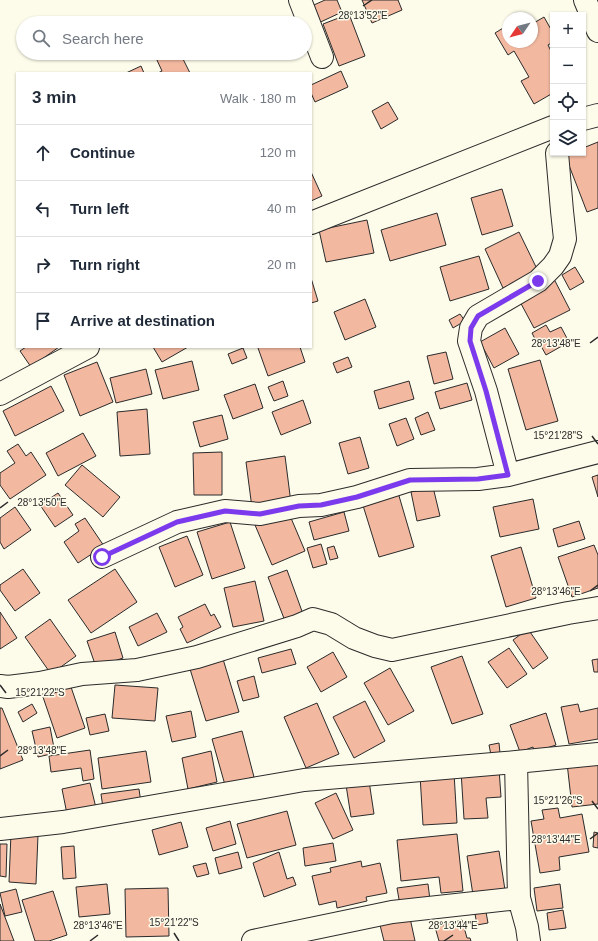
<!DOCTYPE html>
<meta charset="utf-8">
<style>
:root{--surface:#fff;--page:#f6f6f7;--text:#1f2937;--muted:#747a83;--line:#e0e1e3}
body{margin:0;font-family:Arial,sans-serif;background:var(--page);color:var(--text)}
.controls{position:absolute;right:12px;top:12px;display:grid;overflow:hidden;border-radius:0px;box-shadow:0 1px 3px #0004}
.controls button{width:36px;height:36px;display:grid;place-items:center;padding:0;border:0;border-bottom:1px solid var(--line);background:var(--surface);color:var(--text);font:20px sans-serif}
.compass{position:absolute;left:502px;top:12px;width:36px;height:36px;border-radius:50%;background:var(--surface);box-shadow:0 1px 3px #0004;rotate:235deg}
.stop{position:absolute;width:12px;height:12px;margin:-9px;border:3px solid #7c3aed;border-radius:50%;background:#fff}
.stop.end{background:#7c3aed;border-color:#fff;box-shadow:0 1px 4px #0008}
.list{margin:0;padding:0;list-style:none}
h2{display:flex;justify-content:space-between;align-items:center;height:52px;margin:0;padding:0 16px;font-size:17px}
h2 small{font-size:13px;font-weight:400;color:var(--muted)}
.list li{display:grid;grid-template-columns:26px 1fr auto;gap:12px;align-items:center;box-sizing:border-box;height:56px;padding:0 16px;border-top:1px solid var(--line)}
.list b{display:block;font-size:15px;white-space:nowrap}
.list em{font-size:13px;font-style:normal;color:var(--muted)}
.icon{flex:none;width:22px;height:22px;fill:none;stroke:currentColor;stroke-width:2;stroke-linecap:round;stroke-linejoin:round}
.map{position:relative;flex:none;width:598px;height:941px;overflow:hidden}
.search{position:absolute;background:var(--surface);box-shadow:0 1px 3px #0004;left:16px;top:16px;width:296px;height:44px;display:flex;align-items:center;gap:10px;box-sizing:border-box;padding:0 14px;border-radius:22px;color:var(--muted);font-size:15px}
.panel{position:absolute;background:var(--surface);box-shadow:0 1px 3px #0004;left:16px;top:72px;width:296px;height:276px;border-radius:0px}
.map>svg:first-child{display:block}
.building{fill:#f2b8a0;stroke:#2b2b2b}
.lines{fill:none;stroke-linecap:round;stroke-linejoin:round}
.minor-casing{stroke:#2b2b2b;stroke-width:24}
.minor{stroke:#fdfbea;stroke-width:22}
.route{stroke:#7c3aed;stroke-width:5}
.ticks{fill:none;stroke:#2b2b2b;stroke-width:1.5}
.ticks-label{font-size:10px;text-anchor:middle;fill:#2b2b2b;stroke:#fdfbea;stroke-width:3;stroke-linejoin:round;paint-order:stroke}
</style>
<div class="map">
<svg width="598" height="941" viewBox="0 0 598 941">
<rect width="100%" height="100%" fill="#fdfbea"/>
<path class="building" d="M 325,0 L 337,0 L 342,12 L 312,26 L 305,9 Z
M 362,0 L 398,0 L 402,10 L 372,23 Z
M 349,14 L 365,56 L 339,66 L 323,24 Z
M 544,17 L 553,33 L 553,42 L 548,45 L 553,55 L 553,93 L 534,104 L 521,81 L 529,77 L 514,51 L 508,55 L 495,33 L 508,25 L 508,42 L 532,42 L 532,24 Z
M 166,53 L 180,53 L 190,73 L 158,73 L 162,71 L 156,58 Z
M 141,66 L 144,73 L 126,73 Z
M 341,71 L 348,87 L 315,102 L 311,93 L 311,85 Z
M 388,102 L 398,119 L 381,129 L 372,111 Z
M 598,142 L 598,208 L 587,212 L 565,155 L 570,153 L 583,153 L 583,148 Z
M 311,172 L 322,196 L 311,201 Z
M 502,189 L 513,226 L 482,235 L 471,198 Z
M 437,213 L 446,245 L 390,261 L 381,230 Z
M 367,220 L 374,253 L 326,262 L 319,230 Z
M 519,232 L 538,271 L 503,288 L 485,249 Z
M 479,256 L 489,289 L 450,301 L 440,267 Z
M 575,267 L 584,282 L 570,290 L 562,275 Z
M 311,278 L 318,301 L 311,303 Z
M 554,279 L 570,310 L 534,328 L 518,298 Z
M 365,299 L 376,327 L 345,340 L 334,312 Z
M 460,314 L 465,321 L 453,328 L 449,320 Z
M 546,325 L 550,332 L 561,327 L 569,342 L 546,355 L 541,346 L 539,347 L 532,333 Z
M 505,328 L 519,354 L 494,368 L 480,342 Z
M 26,347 L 59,347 L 31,367 L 20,351 Z
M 153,347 L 188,347 L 162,362 Z
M 259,347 L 300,347 L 305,362 L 268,376 L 258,348 Z
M 243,348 L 247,358 L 232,364 L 228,354 Z
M 446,352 L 453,379 L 434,384 L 427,356 Z
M 348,357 L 352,367 L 337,373 L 333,363 Z
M 540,360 L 558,421 L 526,430 L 508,369 Z
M 192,361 L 199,390 L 163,399 L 155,370 Z
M 97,362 L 113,402 L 80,416 L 64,375 Z
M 146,369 L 152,394 L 116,403 L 110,378 Z
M 283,381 L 288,396 L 274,401 L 268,387 Z
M 409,381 L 414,399 L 379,409 L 374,391 Z
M 467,383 L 472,400 L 440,409 L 435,392 Z
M 255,384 L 263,408 L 233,419 L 224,395 Z
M 51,386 L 64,411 L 15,436 L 3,411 Z
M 303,400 L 311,423 L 281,435 L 272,412 Z
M 147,409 L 150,454 L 120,456 L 117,412 Z
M 428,412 L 435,430 L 421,435 L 415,418 Z
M 222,415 L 228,439 L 200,447 L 193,422 Z
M 406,418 L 414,439 L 397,446 L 389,424 Z
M 83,433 L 96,456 L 58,476 L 46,453 Z
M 360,437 L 369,468 L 348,474 L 339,443 Z
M 18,444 L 26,456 L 31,452 L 46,475 L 10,499 L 0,485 L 0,473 L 15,463 L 7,451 Z
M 222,452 L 222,495 L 194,495 L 193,453 Z
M 285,456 L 291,503 L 252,508 L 246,462 Z
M 82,465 L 120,497 L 103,517 L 65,485 Z
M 598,475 L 598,497 L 592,477 Z
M 433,487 L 440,516 L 417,521 L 411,492 Z
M 397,489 L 414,547 L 379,557 L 361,499 Z
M 58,493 L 73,515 L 55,527 L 40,505 Z
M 533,499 L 539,529 L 500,537 L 493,507 Z
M 15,507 L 31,530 L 4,549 L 0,542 L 0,518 Z
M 288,511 L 305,551 L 272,565 L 255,525 Z
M 344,512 L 349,531 L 314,540 L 309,522 Z
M 85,518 L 104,546 L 78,563 L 64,542 L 79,531 L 75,524 Z
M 579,521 L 585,539 L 558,547 L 553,529 Z
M 230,522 L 245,568 L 212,579 L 197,532 Z
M 187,536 L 203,575 L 175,587 L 159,547 Z
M 321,544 L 327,564 L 313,568 L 307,548 Z
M 594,545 L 598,555 L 598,588 L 572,597 L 558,557 Z
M 334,546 L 338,558 L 330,560 L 327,548 Z
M 521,547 L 536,598 L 506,607 L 491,556 Z
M 23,569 L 40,593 L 15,611 L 0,590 L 0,585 Z
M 115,569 L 137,602 L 91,633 L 68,600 Z
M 287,570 L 303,614 L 285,621 L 268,577 Z
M 255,581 L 264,621 L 233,627 L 224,588 Z
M 205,604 L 211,616 L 214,614 L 221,627 L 187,643 L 180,629 L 183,627 L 178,617 Z
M 0,612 L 17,638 L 0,649 Z
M 157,613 L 167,632 L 138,646 L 129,627 Z
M 50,619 L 76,656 L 51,674 L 25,637 Z
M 528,629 L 548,658 L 533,669 L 513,640 Z
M 115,632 L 123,658 L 96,667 L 87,641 Z
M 509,648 L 527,674 L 507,688 L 488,662 Z
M 291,649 L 296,664 L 262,673 L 258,658 Z
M 333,652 L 347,677 L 321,692 L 307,667 Z
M 462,656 L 483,714 L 452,724 L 431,667 Z
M 223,659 L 239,712 L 206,721 L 190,669 Z
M 598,659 L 598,672 L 594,672 L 592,660 Z
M 390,668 L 414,711 L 388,725 L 364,683 Z
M 254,676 L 259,697 L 243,701 L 237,681 Z
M 115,685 L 158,688 L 155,721 L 112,718 Z
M 71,687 L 85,728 L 57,738 L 43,697 Z
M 365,701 L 385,741 L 354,758 L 333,717 Z
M 317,703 L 339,754 L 306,768 L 284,717 Z
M 32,704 L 37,713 L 23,722 L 18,712 Z
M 578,704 L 580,712 L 598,708 L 598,739 L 569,744 L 561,707 Z
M 0,708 L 2,708 L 23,760 L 0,769 Z
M 191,711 L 196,737 L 172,742 L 166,716 Z
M 546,713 L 556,745 L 534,752 L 533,747 L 520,752 L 510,725 Z
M 105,714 L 109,731 L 90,735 L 86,718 Z
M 50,727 L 55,753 L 38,757 L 32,731 Z
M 242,731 L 254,777 L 225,785 L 212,739 Z
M 499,743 L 500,753 L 491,755 L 489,745 Z
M 90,750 L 94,779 L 83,781 L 81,768 L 51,772 L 49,756 Z
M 146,751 L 151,782 L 102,789 L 98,758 Z
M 211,751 L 217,782 L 188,789 L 182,758 Z
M 598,760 L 598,804 L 572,807 L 567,763 Z
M 499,769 L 501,797 L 486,798 L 488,818 L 464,819 L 461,771 Z
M 454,773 L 457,823 L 423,825 L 420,775 Z
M 369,781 L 374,814 L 351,817 L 346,785 Z
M 90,783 L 96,808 L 67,814 L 62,789 Z
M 139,789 L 141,803 L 103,808 L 101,794 Z
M 336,793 L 353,830 L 333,839 L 315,803 Z
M 558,808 L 560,818 L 582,814 L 589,852 L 559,857 L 560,870 L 540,873 L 531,821 L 544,819 L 542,810 Z
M 287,811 L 296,845 L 247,858 L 237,824 Z
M 230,821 L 236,844 L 213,851 L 206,828 Z
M 181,822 L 188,847 L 159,855 L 152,830 Z
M 594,832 L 598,833 L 598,848 L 593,847 Z
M 11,833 L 38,835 L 36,884 L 9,882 Z
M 457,834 L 463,891 L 441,893 L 439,877 L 401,881 L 397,840 Z
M 333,843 L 336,861 L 305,866 L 303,848 Z
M 0,844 L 7,844 L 6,877 L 0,876 Z
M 74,846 L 76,878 L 63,879 L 61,847 Z
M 499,851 L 505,890 L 473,895 L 467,856 Z
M 238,852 L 242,868 L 219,874 L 215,858 Z
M 279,852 L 287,879 L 293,877 L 296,885 L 264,897 L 253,863 Z
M 361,861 L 362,867 L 380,863 L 387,893 L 366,897 L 367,901 L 337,908 L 336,901 L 319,905 L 312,876 L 331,872 L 330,868 Z
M 206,863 L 209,874 L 197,877 L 193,866 Z
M 107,884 L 110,914 L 79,917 L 76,887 Z
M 428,884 L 430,900 L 400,905 L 397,888 Z
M 560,884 L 563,908 L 537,911 L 534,888 Z
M 168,888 L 169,936 L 126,937 L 125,889 Z
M 16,889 L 22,912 L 5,916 L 0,893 Z
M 53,891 L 67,935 L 49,941 L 35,941 L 22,900 Z
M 0,904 L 14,941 L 0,941 Z
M 563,910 L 566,928 L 549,930 L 547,913 Z
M 486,912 L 488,923 L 477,925 L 475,914 Z
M 410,918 L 415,941 L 384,941 L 380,925 Z
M 462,920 L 467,938 L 470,938 L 471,941 L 439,941 L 435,927 Z"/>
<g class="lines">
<defs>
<path id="minor" d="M 300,0 L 322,57
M 585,0 L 598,31
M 583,119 L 598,115
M 311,223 L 553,127
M 0,394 L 88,347
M 508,475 L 486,391 L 469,341 L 471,328 L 478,316 L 538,281 L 553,266 L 560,256 L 565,239 L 562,211 L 557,153
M 102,557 L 177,522 L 225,511 L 260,514 L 299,506 L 321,505 L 357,497 L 410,480 L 478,479 L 508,475 L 598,452
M 0,686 L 8,687 L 40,683 L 82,674 L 137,670 L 197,657 L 297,626 L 313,619 L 331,624 L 354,638 L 375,646 L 392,650 L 568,613 L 598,608
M 516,762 L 519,898 L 527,927 L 529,941
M 0,829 L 63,822 L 304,780 L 516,762 L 598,754
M 253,941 L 392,912 L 519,898"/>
</defs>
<use href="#minor" class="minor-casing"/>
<use href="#minor" class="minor"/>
</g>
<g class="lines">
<path class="route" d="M 102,557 L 177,522 L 225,511 L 260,514 L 299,506 L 321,505 L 357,497 L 410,480 L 478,479 L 508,475 L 486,391 L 470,341 L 471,328 L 478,316 L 538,281"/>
</g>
<path class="ticks" d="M 363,6 L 372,0M 590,343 L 598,337M 592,436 L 598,444M 0,508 L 8,502M 590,591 L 598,585M 0,685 L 6,693M 0,756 L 8,750M 592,801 L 598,809M 590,839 L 598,833M 174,933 L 179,941M 90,941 L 98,935M 444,941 L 453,935"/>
<g class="ticks-label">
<text x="363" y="19">28°13'52"E</text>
<text x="556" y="347">28°13'48"E</text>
<text x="558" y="439">15°21'28"S</text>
<text x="42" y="506">28°13'50"E</text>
<text x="556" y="595">28°13'46"E</text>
<text x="40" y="696">15°21'22"S</text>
<text x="42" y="754">28°13'48"E</text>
<text x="558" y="804">15°21'26"S</text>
<text x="556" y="843">28°13'44"E</text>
<text x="174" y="926">15°21'22"S</text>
<text x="98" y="929">28°13'46"E</text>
<text x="453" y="929">28°13'44"E</text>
</g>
</svg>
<div class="controls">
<button>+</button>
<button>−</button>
<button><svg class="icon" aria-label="locate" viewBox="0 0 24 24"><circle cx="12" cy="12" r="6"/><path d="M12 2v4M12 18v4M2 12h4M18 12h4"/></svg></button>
<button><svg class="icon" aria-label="layers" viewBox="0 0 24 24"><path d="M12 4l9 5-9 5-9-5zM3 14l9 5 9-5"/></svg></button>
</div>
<svg class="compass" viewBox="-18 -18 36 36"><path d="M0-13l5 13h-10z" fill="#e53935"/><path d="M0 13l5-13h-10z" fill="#747a83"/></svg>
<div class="stop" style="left:102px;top:557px"></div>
<div class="stop end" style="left:538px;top:281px"></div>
<div class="search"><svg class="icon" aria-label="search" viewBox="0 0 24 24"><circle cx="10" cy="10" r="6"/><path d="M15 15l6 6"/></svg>Search here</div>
<section class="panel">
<h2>3 min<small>Walk · 180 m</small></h2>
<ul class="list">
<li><svg class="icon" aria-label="ahead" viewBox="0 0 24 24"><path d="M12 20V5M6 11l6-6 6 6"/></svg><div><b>Continue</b></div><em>120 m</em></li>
<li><svg class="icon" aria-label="left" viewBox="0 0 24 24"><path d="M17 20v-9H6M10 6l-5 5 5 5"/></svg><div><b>Turn left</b></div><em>40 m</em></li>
<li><svg class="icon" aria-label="right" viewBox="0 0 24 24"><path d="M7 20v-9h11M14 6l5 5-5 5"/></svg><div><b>Turn right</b></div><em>20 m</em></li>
<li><svg class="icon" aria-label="arrive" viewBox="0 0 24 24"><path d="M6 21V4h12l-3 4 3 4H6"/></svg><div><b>Arrive at destination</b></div></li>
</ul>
</section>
</div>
